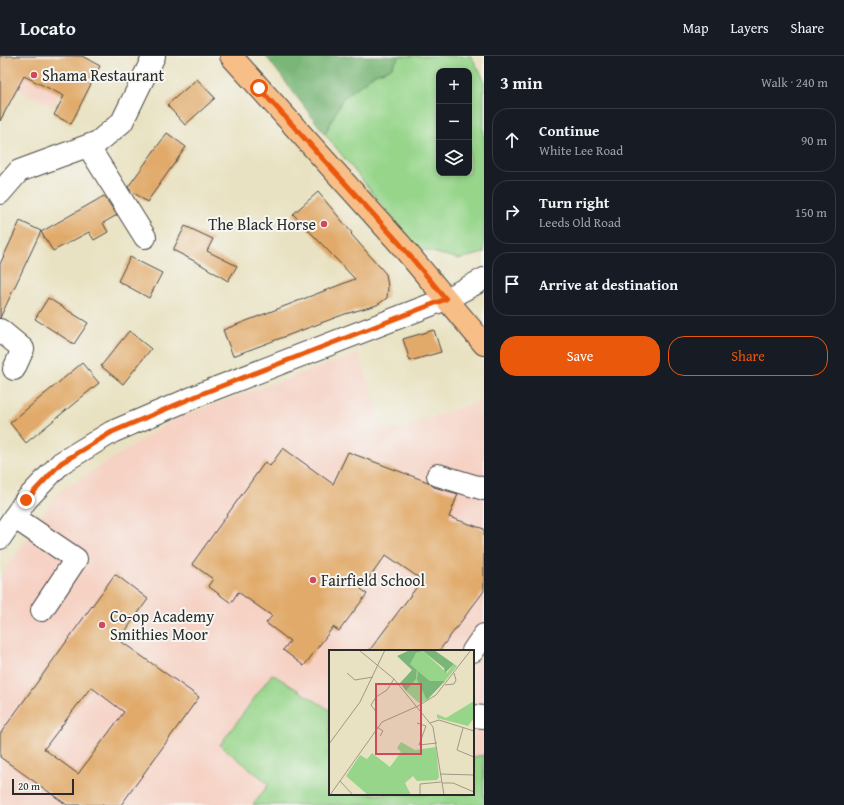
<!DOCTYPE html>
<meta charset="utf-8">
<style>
:root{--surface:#171b24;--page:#242831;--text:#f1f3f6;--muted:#9ea1a6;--line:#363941;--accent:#ea580c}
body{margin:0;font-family:"Gentium Book Plus",serif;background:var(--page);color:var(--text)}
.controls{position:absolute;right:12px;top:12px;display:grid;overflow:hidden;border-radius:8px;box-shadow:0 2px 6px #0003}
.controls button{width:36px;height:36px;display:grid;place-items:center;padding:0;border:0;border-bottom:1px solid var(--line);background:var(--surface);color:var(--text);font:20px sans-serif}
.scale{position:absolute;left:12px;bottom:10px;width:62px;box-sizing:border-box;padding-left:4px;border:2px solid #2b2b2b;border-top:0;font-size:11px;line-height:14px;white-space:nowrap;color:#2b2b2b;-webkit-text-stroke:3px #f6f6f2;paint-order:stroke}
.stop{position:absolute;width:12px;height:12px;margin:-9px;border:3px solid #ea580c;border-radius:50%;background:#fff}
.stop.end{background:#ea580c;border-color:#fff;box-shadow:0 1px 4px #0008}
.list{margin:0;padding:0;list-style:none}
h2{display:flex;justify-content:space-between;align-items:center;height:52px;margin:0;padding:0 16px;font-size:17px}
h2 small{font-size:13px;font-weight:400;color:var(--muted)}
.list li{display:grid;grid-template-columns:26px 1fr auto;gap:12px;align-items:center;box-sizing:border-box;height:64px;margin:0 8px 8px;padding:0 8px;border:1px solid var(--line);border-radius:16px}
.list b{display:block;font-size:15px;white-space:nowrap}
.list p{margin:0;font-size:13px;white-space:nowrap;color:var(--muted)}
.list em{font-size:13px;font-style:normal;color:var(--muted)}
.actions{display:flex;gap:8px;padding:12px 16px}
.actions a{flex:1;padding:9px 0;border:1px solid var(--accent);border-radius:16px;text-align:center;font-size:14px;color:var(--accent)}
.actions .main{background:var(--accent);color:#fff}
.icon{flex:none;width:22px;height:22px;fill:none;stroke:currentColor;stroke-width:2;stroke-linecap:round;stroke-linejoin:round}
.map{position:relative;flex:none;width:484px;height:749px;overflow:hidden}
header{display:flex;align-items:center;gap:24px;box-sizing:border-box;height:56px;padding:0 20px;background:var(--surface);border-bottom:1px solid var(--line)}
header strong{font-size:19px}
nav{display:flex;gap:22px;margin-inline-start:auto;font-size:14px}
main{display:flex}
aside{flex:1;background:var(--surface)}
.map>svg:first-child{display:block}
.built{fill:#f6d2c5}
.green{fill:#97d58b;stroke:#61805b;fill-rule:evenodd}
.forest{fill:#79b677;stroke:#527051}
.building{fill:#e1aa6b;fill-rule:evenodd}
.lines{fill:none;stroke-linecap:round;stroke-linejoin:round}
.minor-casing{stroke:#484642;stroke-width:24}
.major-casing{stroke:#484642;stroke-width:24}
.minor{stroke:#fff;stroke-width:22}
.major{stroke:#f7be88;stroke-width:22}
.route{stroke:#ea580c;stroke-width:5}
.poi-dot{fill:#d1495b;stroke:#f6f6f2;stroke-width:1.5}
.labels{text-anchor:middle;stroke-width:4;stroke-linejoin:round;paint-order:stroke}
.poi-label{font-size:16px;fill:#2b2b2b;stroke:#f6f6f2;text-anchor:start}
.inset-road{fill:none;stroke:#9d9986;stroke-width:1}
.view{fill:#d1495b;fill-opacity:0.15;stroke:#d1495b;stroke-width:2}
.inset-edge{fill:none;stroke:#2b2b2b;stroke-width:2}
</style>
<header>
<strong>Locato</strong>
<nav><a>Map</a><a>Layers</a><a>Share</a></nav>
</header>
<main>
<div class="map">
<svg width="484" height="749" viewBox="0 0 484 749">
<rect width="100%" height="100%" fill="#f6f6f2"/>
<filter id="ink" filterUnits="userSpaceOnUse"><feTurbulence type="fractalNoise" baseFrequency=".025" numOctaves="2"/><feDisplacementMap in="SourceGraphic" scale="8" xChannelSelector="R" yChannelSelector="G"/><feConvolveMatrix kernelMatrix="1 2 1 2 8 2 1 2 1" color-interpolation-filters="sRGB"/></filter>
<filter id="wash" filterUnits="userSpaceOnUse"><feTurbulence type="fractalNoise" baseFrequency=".012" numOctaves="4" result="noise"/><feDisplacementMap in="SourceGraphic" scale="16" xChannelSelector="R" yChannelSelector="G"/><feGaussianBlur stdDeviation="0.9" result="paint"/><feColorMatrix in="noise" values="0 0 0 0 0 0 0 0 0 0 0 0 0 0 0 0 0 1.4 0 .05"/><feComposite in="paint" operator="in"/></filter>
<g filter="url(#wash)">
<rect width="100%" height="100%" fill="#e9e2c2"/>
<path class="built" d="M 0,0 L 77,0 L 53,51 L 0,24 Z
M 358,298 L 386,376 L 484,344 L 484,699 L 473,701 L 473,595 L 330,595 L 330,654 L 272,618 L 220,690 L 269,728 L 253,749 L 0,749 L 0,521 L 57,438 L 175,362 Z"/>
<path class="green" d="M 400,0 L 471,0 L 484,23 L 484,197 L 459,203 L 417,192 L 325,78 L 343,42 L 375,18 L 390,13 ZM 439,15 L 469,15 L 469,117 L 439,117 Z
M 272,618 L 330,654 L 330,738 L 473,738 L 473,701 L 484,699 L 484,749 L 253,749 L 269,728 L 220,689 Z"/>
<path class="forest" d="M 266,0 L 400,0 L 390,13 L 375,18 L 343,42 L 325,78 Z"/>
<g id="blocks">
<path class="building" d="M 0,0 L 82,0 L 100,10 L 71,68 L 54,59 L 64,40 L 24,20 L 0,65 Z
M 197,23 L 215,42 L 185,69 L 167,49 Z
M 167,77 L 186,91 L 147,146 L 130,134 L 128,131 Z
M 318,136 L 352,177 L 351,178 L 386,218 L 388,231 L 387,242 L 377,249 L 345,258 L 233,300 L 223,274 L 355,223 L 293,158 Z
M 104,140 L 117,159 L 103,167 L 108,176 L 94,184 L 89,176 L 53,195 L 41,176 Z
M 20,165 L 41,175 L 0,262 L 0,208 Z
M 185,170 L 213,183 L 207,195 L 237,210 L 228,225 L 200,208 L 173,194 Z
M 130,201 L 162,217 L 149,242 L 118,225 Z
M 48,242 L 88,267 L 74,288 L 35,263 Z
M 434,274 L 441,296 L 410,305 L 403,283 Z
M 129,275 L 151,293 L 123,328 L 101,310 Z
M 82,307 L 99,327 L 26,387 L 10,367 Z
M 283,392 L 333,428 L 348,396 L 428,426 L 434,431 L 458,438 L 449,461 L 484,473 L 484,535 L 439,595 L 369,595 L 422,524 L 386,499 L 361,533 L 367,538 L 339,575 L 333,571 L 304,610 L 283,594 L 290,585 L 266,567 L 272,560 L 238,536 L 231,547 L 208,530 L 213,523 L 192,508 L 265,406 L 270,410 Z
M 115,518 L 148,543 L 119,584 L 199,641 L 121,749 L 67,749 L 0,701 L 0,678 ZM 91,631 L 124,656 L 78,718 L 44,693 Z"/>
</g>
</g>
<g filter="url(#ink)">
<use href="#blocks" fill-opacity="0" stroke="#484642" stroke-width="1"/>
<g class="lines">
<defs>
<path id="minor" d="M 88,90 L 145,181
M 0,137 L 19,115 L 98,86 L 122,66 L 154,0
M 0,274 L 23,293 L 14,313
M 438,419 L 484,433
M 14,461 L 76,503 L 42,554
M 0,482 L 26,444 L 61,407 L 112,376 L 206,336 L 446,243 L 484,223
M 473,595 L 484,579
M 473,660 L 484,661"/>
<path id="major" d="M 231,0 L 400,188 L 484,288"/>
</defs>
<use href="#minor" class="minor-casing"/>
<use href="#major" class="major-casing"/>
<use href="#minor" class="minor"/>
<use href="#major" class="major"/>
</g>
</g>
<g class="lines" filter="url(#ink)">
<path class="route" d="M 26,444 L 61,407 L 112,376 L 206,336 L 446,243 L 400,188 L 259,32"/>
</g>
<g class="poi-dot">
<circle cx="34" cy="19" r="4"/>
<circle cx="324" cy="168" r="4"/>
<circle cx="313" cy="524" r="4"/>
<circle cx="102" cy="569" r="4"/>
</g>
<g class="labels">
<g class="poi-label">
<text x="42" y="25">Shama Restaurant</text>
<text x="316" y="174" text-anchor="end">The Black Horse</text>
<text x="321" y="530">Fairfield School</text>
<text x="110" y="566">Co-op Academy<tspan x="110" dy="18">Smithies Moor</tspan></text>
</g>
</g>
<g transform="translate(329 594)">
<rect width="145" height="145" fill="#e9e2c2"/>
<path d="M 94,1 L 118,23 L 125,14 L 128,16 L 116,31 L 101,31 L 89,21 L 98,50 L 90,53 L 77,41 L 87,29 L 88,20 L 81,14 L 82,10 L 87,3 ZM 145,51 L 145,68 L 139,76 L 108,68 L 108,64 L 117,68 ZM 72,92 L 86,100 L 107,97 L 110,127 L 108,130 L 88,131 L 84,126 L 76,133 L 82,145 L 39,145 L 17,126 L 31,105 L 38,109 L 43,103 L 61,117 L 72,102 L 68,98 Z" fill="#97d58b"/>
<path d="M 81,0 L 105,0 L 125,14 L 116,23 L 115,18 L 94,1 L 87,3 L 81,14 L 88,20 L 87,29 L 77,41 L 71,33 L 83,20 L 68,6 ZM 89,21 L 101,31 L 116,31 L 98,50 L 88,29 Z" fill="#79b677"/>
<path class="inset-road" d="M 30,0 L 65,29 L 104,77 L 115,145M 18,23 L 26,30 L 44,27M 116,35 L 125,34 L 127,30 L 125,23M 48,63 L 42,55 L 47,47 L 58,40 L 65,29M 88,73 L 97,76 L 90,95 L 108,93M 101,73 L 110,70 L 145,81M 48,77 L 54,81 L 51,86M 134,78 L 128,100 L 145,107M 0,94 L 31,52 L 56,0M 111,124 L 145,125M 11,131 L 24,145M 113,133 L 124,133 L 145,142M 91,144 L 91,134 L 112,132M 1,145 L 53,72 L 89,56 L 107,45 L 142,0"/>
<path class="view" d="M 47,34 L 92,34 L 92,104 L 47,104 Z"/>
<rect width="145" height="145" class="inset-edge"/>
</g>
</svg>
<div class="controls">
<button>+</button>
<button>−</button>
<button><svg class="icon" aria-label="layers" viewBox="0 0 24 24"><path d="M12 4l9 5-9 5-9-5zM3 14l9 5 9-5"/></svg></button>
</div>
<div class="scale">20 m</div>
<div class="stop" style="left:259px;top:32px"></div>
<div class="stop end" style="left:26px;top:444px"></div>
</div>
<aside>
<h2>3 min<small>Walk · 240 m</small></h2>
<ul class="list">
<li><svg class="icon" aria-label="ahead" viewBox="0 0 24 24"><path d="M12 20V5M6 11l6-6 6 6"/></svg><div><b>Continue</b><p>White Lee Road</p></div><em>90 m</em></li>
<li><svg class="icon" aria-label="right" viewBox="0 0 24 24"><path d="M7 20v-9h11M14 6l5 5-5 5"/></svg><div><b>Turn right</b><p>Leeds Old Road</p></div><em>150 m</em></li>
<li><svg class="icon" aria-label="arrive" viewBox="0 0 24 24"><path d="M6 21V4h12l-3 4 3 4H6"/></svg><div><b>Arrive at destination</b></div></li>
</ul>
<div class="actions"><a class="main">Save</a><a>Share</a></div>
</aside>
</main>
